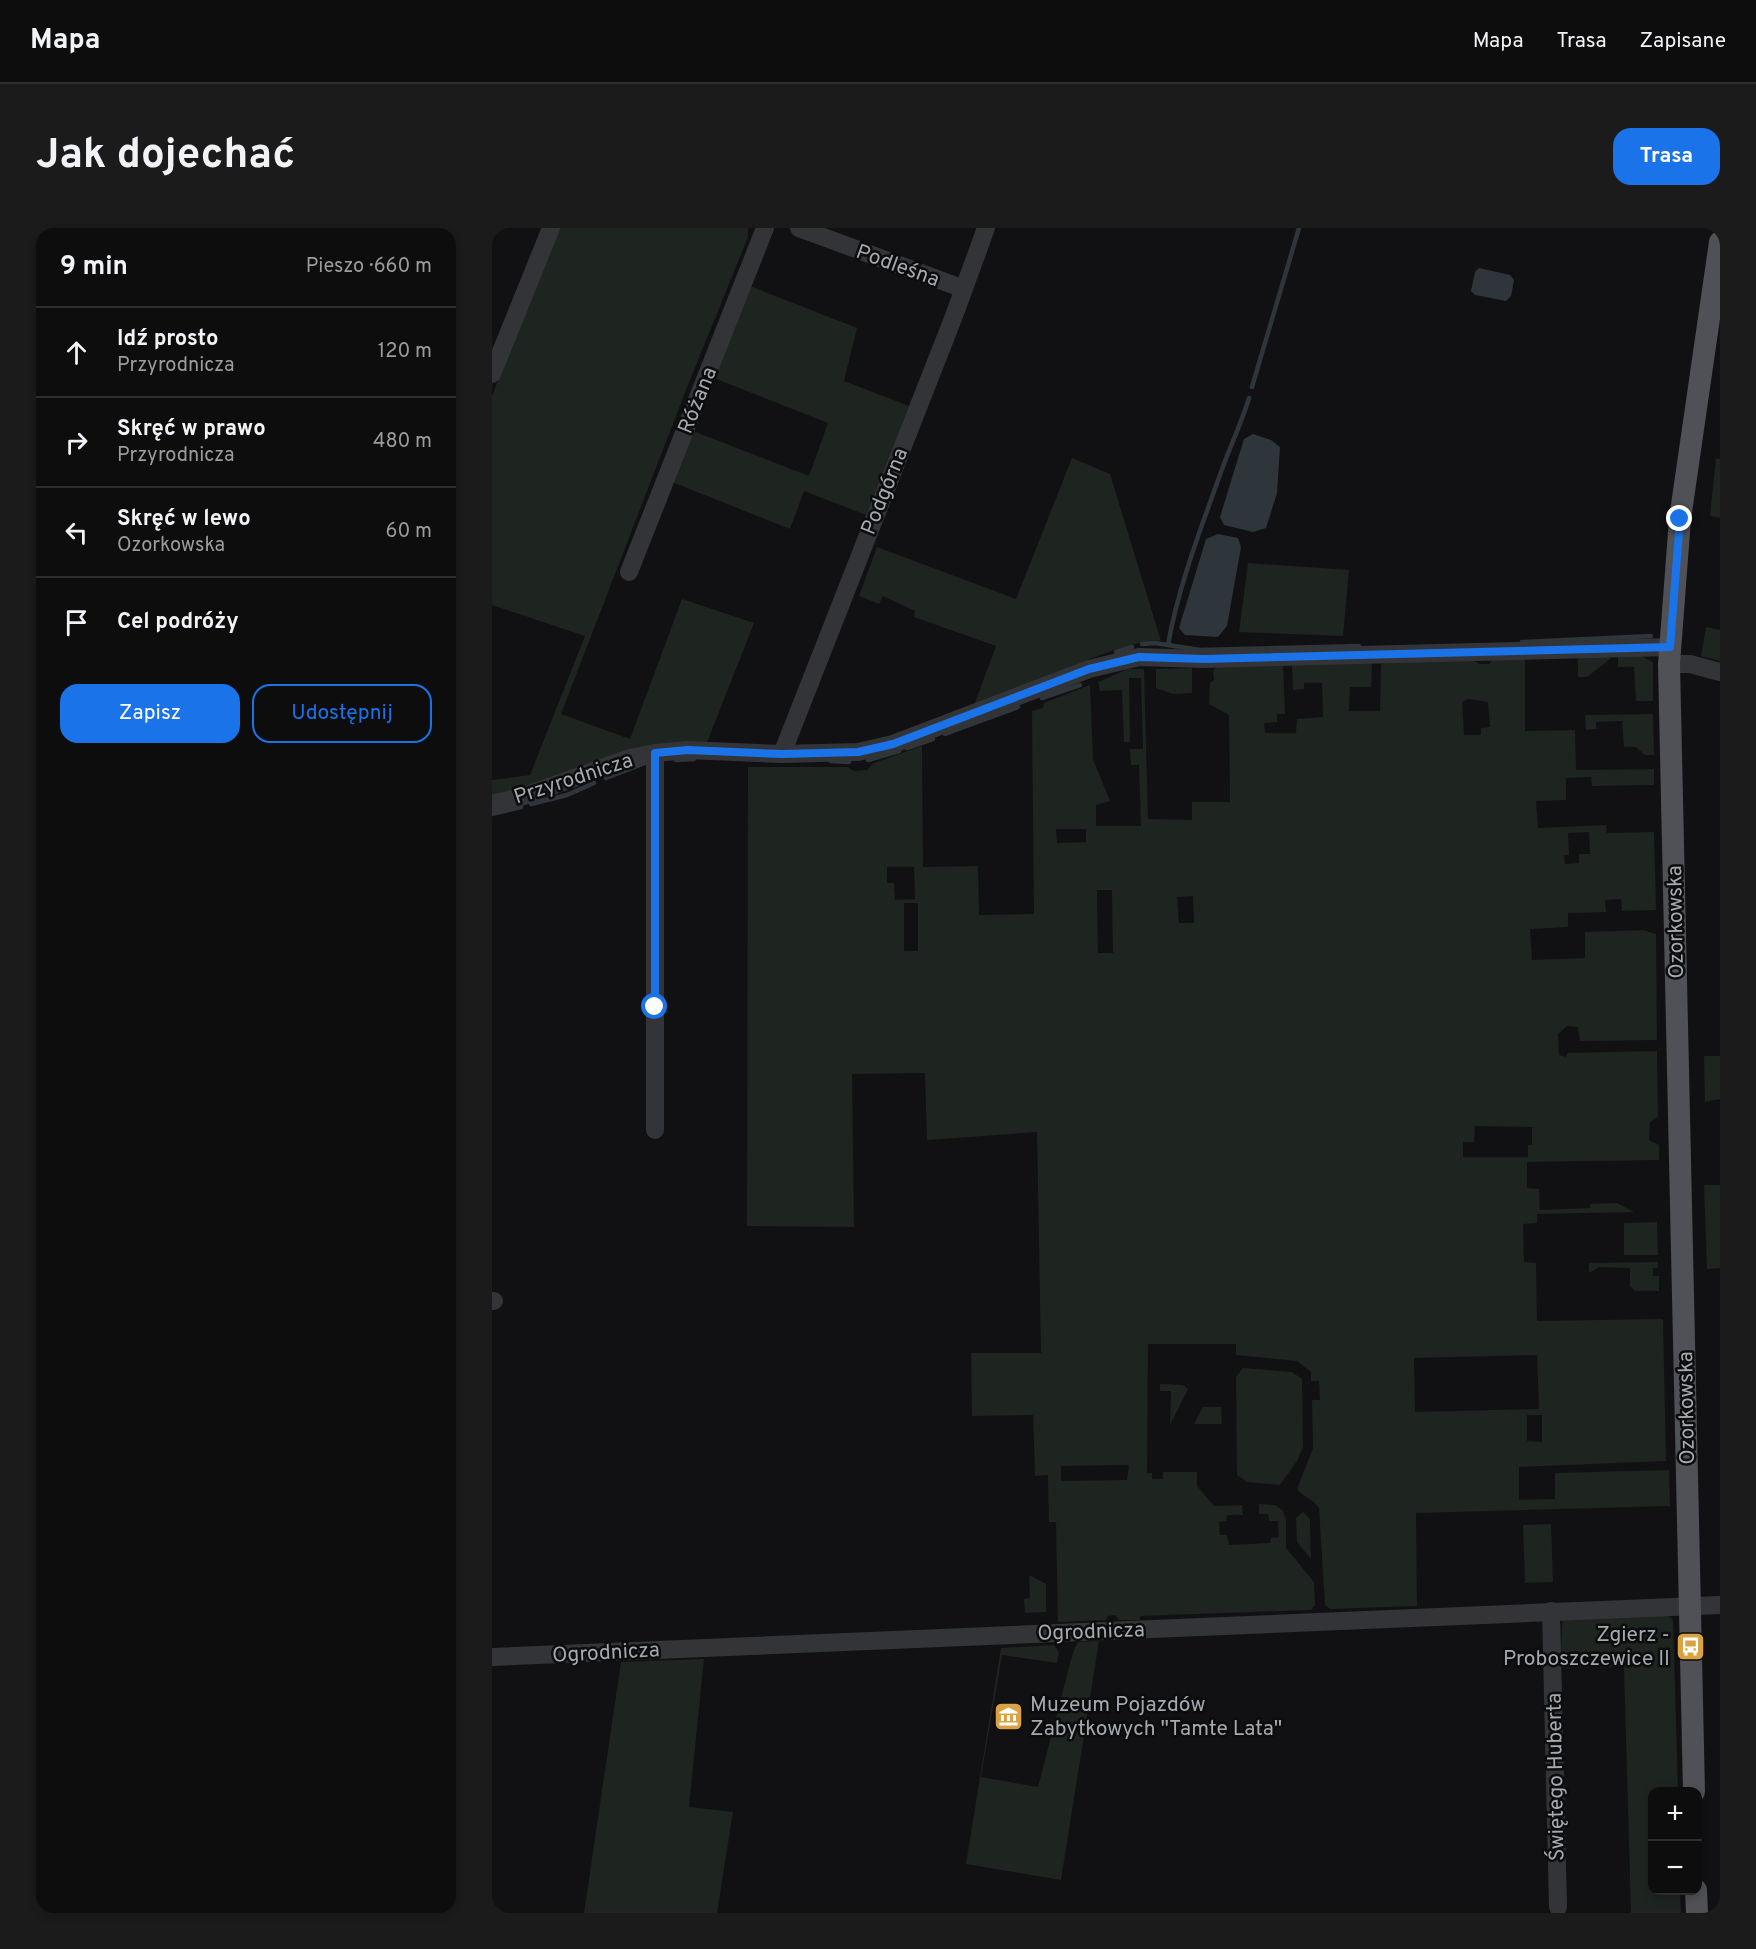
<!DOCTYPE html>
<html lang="pl">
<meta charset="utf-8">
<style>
:root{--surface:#0d0d0e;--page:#1b1b1c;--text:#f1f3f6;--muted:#9a9c9e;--line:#2d2d2e;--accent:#1a73e8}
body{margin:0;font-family:Overpass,sans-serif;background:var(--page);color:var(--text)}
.controls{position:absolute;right:18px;bottom:18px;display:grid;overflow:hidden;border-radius:12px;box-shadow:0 3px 9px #0003}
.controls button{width:54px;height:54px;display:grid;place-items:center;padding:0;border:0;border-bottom:2px solid var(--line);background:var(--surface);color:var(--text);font:30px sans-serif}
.stop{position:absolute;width:18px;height:18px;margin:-14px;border:4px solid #1a73e8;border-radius:50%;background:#fff}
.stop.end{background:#1a73e8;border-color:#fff;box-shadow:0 2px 6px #0008}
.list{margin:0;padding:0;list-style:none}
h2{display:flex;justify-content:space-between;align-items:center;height:78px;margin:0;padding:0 24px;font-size:26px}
h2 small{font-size:20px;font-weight:400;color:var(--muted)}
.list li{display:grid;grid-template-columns:39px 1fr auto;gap:18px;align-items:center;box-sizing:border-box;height:90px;padding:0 24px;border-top:2px solid var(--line)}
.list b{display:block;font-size:22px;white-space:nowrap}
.list p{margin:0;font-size:20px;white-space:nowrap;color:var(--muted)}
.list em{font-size:20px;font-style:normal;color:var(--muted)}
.actions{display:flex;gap:12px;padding:18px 24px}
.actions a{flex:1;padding:14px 0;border:2px solid var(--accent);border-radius:18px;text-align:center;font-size:21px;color:var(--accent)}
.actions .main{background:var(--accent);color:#fff}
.icon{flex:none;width:33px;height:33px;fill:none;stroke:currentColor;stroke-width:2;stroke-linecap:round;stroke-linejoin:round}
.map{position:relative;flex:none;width:1228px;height:1685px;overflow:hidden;border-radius:18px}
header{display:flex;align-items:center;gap:36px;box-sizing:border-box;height:84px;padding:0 30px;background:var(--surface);border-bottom:2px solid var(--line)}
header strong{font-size:28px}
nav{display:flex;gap:33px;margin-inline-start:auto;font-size:21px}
.intro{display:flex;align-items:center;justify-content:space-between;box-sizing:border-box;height:144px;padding:0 36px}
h1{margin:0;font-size:42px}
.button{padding:15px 27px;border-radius:18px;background:var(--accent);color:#fff;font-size:21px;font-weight:700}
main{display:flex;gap:36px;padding:0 36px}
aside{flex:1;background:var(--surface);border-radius:18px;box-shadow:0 3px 9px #0003}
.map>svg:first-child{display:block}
.green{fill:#1e241f;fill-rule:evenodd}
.water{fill:#2e363b}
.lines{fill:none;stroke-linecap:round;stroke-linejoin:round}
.stream{stroke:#2e363b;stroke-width:4.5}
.minor{stroke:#333437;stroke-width:18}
.major{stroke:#4f5156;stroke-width:22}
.route{stroke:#1a73e8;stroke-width:8}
.labels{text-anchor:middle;stroke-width:5;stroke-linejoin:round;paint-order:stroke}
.street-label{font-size:21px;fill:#a4a9b1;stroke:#0c0c0d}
.poi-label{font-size:21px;fill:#a4a9b1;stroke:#0c0c0d;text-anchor:end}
</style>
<header>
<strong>Mapa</strong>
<nav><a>Mapa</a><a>Trasa</a><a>Zapisane</a></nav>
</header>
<div class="intro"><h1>Jak dojechać</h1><a class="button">Trasa</a></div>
<main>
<aside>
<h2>9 min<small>Pieszo · 660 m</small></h2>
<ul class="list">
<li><svg class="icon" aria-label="ahead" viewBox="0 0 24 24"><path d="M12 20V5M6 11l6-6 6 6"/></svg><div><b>Idź prosto</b><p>Przyrodnicza</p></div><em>120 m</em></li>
<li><svg class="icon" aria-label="right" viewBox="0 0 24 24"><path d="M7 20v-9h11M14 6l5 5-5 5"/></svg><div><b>Skręć w prawo</b><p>Przyrodnicza</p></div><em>480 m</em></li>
<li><svg class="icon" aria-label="left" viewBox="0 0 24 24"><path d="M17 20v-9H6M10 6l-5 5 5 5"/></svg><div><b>Skręć w lewo</b><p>Ozorkowska</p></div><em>60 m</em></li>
<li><svg class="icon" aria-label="arrive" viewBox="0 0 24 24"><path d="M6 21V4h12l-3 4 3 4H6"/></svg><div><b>Cel podróży</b></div></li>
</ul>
<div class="actions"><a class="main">Zapisz</a><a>Udostępnij</a></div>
</aside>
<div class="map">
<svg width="1228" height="1685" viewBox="0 0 1228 1685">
<rect width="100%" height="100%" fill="#111113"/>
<path class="green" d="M 65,0 L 256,0 L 256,9 L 194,162 L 69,486 L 138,511 L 190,371 L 262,395 L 214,517 L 0,568 L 0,552 L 38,547 L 93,408 L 0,377 L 0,168 Z
M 258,58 L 365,100 L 352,153 L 417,178 L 374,287 L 312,263 L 298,301 L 180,254 L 201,203 L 317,248 L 336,195 L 222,150 Z
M 580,230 L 618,246 L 669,413 C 640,407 516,466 481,480 L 504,418 L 422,389 L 423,383 L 391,368 L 387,376 L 367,368 L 385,319 L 524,371 Z
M 1224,230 L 1228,231 L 1228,290 L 1218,288 Z
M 756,335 L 857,342 L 851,408 L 747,404 Z
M 1214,399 L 1228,402 L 1228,433 L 1209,428 Z
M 1146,426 L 1161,434 L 1161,473 L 1144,473 L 1142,439 L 1126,439 L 1126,427 Z
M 1118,427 L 1118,431 L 1095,449 L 1086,449 L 1086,428 Z
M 1002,430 L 1033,430 L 1033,503 L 1083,502 L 1084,542 L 1162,541 L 1162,557 L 1100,558 L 1099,549 L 1074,550 L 1074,572 L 1044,573 L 1046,600 L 1114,597 L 1115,605 L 1162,604 L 1164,682 L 1130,683 L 1129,671 L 1113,672 L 1114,684 L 1076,685 L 1076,699 L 1038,701 L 1040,732 L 1093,730 L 1093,704 L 1151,702 L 1164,706 L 1165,812 L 1088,813 L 1086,799 L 1075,798 L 1066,806 L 1067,827 L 1074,829 L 1076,825 L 1165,823 L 1166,889 L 1158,894 L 1157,912 L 1167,917 L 1167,932 L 1035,934 L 1035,960 L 1047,961 L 1048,982 L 1098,980 L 1098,976 L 1125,975 L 1142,984 L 1045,986 L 1045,995 L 1031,996 L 1032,1034 L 1044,1035 L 1045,1093 L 1171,1091 L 1174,1233 L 1027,1239 L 1027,1272 L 1063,1271 L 1063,1245 L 1177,1242 L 1178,1278 L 924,1285 L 925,1378 L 838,1381 L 833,1377 L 827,1280 C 819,1269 812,1270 805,1261 L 821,1220 L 820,1172 L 828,1172 L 827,1153 L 819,1153 L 819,1144 L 805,1133 L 744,1127 L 744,1116 L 656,1116 L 655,1245 L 660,1245 L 660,1251 L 671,1251 L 671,1244 L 705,1244 L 705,1258 L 722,1278 L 750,1277 L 751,1287 L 735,1287 L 734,1293 L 727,1294 L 728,1307 L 735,1307 L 737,1317 L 778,1315 L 779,1310 L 787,1309 L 786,1293 L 777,1293 L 776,1286 L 767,1286 L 767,1276 L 783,1277 L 791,1283 L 794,1291 L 794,1320 L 822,1354 L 823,1377 L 819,1382 L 648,1388 L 648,1392 L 627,1392 L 623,1387 L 616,1388 L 614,1392 L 566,1394 L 564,1294 L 557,1294 L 556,1247 L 543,1248 L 541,1187 L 480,1188 L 479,1125 L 549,1125 L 545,904 L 435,912 L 433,845 L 360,846 L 362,999 L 255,998 L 256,539 L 356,539 L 362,543 L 375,542 L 382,535 L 430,518 L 431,639 L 486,638 L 487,687 L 542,686 L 540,483 L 551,480 L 552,475 L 598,457 L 601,531 L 618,573 L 604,577 L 604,598 L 649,598 L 647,537 L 639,537 L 638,521 L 651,521 L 649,450 L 637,450 L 638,514 L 632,514 L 630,462 L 608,463 L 606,454 L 636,441 L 652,441 L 656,591 L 700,592 L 700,574 L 738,574 L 737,487 L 717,476 L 718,455 L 722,452 L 721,443 L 724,439 L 791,437 L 793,486 L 785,486 L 785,494 L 772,495 L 773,505 L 804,505 L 805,491 L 831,489 L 830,455 L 812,455 L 812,461 L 801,462 L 800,437 L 876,434 L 880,437 L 879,459 L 858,459 L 857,483 L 888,483 L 889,437 L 892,434 L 981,432 L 987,436 L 997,436 ZM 976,471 L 996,474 L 998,499 L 989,500 L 989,507 L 972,507 L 970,474 ZM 564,601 L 594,601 L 594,614 L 565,615 ZM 1097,604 L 1098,626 L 1087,626 L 1087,635 L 1073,636 L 1072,627 L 1077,627 L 1076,605 ZM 395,639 L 422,639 L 423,671 L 403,672 L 402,655 L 395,655 ZM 605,662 L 620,662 L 621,725 L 606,725 ZM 701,668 L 702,695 L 687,695 L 685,669 ZM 412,675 L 426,675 L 426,723 L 412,723 ZM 983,898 L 1040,899 L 1040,917 L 1036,917 L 1036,929 L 971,929 L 971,914 L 982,914 ZM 1045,1127 L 1047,1181 L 923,1184 L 922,1130 ZM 1035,1187 L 1050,1187 L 1050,1214 L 1035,1213 ZM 637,1237 L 635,1252 L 569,1253 L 569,1238 Z
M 700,440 L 700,465 L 681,466 L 664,460 L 664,441 Z
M 1161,486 L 1162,527 L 1153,527 L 1144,519 L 1132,519 L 1130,493 L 1104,494 L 1104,501 L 1094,502 L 1093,487 Z
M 1212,828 L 1228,828 L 1228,871 L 1213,874 Z
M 1212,957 L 1228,957 L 1228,1040 L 1215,1041 Z
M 1165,994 L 1166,1027 L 1132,1027 L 1132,995 Z
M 1166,1034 L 1166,1040 L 1161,1040 L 1161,1048 L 1167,1048 L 1167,1063 L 1143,1063 L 1138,1058 L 1138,1040 L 1107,1039 L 1097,1045 L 1097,1035 Z
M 751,1140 L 800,1144 L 810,1151 L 811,1219 L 805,1233 L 788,1257 L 755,1254 L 745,1247 L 744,1149 Z
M 668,1156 L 691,1157 L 696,1161 L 678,1197 L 679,1163 L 668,1163 Z
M 711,1179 L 729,1179 L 730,1196 L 702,1196 Z
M 811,1284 L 818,1291 L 819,1331 L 805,1314 L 804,1290 Z
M 1059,1296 L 1061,1354 L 1033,1355 L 1031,1297 Z
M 537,1347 L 554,1356 L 554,1384 L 533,1385 L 532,1371 L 538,1370 Z
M 1175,1387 L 1181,1392 L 1186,1563 L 1160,1564 L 1160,1662 L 1188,1663 L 1189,1685 L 1139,1685 L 1132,1439 L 1069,1440 L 1070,1391 Z
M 607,1413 L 569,1652 L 474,1636 L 509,1420 L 562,1417 L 567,1424 L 565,1435 L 510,1427 L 489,1549 L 546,1559 L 581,1424 L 586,1414 Z
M 212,1431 L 197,1579 L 241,1584 L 225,1685 L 92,1685 L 129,1434 Z"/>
<path class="water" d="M 987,40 L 1018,47 L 1022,52 L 1019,68 L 1014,73 L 983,67 L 979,63 L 983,44 Z
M 761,206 L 779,212 L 788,219 L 785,265 L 774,300 L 761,304 L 732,297 L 728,289 L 752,211 Z
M 726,306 L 746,310 L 749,319 L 735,398 L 726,409 L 693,407 L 687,400 L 714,311 Z"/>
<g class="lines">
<path class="stream" d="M 760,159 L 807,0
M 1030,414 L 1159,408
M 650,416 L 663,415 L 708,422 L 867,418
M 676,417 C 686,359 709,300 729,244 C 738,219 749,196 757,170
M 624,424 L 640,419
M 550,470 L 588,457
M 453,506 L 526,479
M 415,520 L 441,511
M 184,532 L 202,531
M 376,532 L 407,523
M 339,533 L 357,534
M 114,550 L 153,535
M 39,576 L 75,567 L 102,555
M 0,586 L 29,579"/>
<path class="minor" d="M 307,0 L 472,61
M 0,146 L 59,0
M 137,344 L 273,0
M 1177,436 L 1198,436 L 1228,444
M 163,525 L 163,902
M 290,526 L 462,88 L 494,0
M 0,576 L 32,568 L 138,530 L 163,525 L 196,522 L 290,526 L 366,524 L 401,516 L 597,441 L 647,429 L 712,431 L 1178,419
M 0,1073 L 2,1073
M 1059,1383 L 1066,1679
M 0,1429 L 1228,1377"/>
<path class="major" d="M 1202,1564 L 1177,436 L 1188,291 L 1228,14
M 1204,1662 L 1205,1685"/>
</g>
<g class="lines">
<path class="route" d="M 163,779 L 163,525 L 196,522 L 290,526 L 366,524 L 401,516 L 597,441 L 647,429 L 712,431 L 1178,419 L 1188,291"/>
</g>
<defs>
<symbol id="bus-square" viewBox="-11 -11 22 22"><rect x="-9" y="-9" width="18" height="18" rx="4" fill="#daa242" stroke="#0c0c0d"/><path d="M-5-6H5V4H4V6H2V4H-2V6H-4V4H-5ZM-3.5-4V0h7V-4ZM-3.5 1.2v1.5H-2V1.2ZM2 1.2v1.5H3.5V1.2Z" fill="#fff"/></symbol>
<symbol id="museum-square" viewBox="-11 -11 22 22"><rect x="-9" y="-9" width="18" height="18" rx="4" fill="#daa242" stroke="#0c0c0d"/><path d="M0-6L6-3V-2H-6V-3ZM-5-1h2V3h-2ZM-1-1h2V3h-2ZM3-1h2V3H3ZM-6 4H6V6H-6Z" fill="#fff"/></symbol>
</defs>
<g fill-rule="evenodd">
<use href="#bus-square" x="1182" y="1402" width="33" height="33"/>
<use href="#museum-square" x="500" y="1472" width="33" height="33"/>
</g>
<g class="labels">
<g class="street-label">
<text transform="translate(406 37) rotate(20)" y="7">Podleśna</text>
<text transform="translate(205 172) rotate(-68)" y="7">Różana</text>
<text transform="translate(392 263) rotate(-68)" y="7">Podgórna</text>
<text transform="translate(81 550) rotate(-18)" y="7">Przyrodnicza</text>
<text transform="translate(1183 694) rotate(-91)" y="7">Ozorkowska</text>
<text transform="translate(1194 1180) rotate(-91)" y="7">Ozorkowska</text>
<text transform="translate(599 1403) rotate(-2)" y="7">Ogrodnicza</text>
<text transform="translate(114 1424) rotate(-3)" y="7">Ogrodnicza</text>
<text transform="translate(1063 1549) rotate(-91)" y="7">Świętego Huberta</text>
</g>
<g class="poi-label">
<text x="1178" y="1413">Zgierz -<tspan x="1178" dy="24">Proboszczewice II</tspan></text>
<text x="538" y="1483" text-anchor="start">Muzeum Pojazdów<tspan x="538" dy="24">Zabytkowych "Tamte Lata"</tspan></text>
</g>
</g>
</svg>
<div class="controls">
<button>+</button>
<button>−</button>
</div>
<div class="stop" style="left:163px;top:779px"></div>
<div class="stop end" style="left:1188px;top:291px"></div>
</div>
</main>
